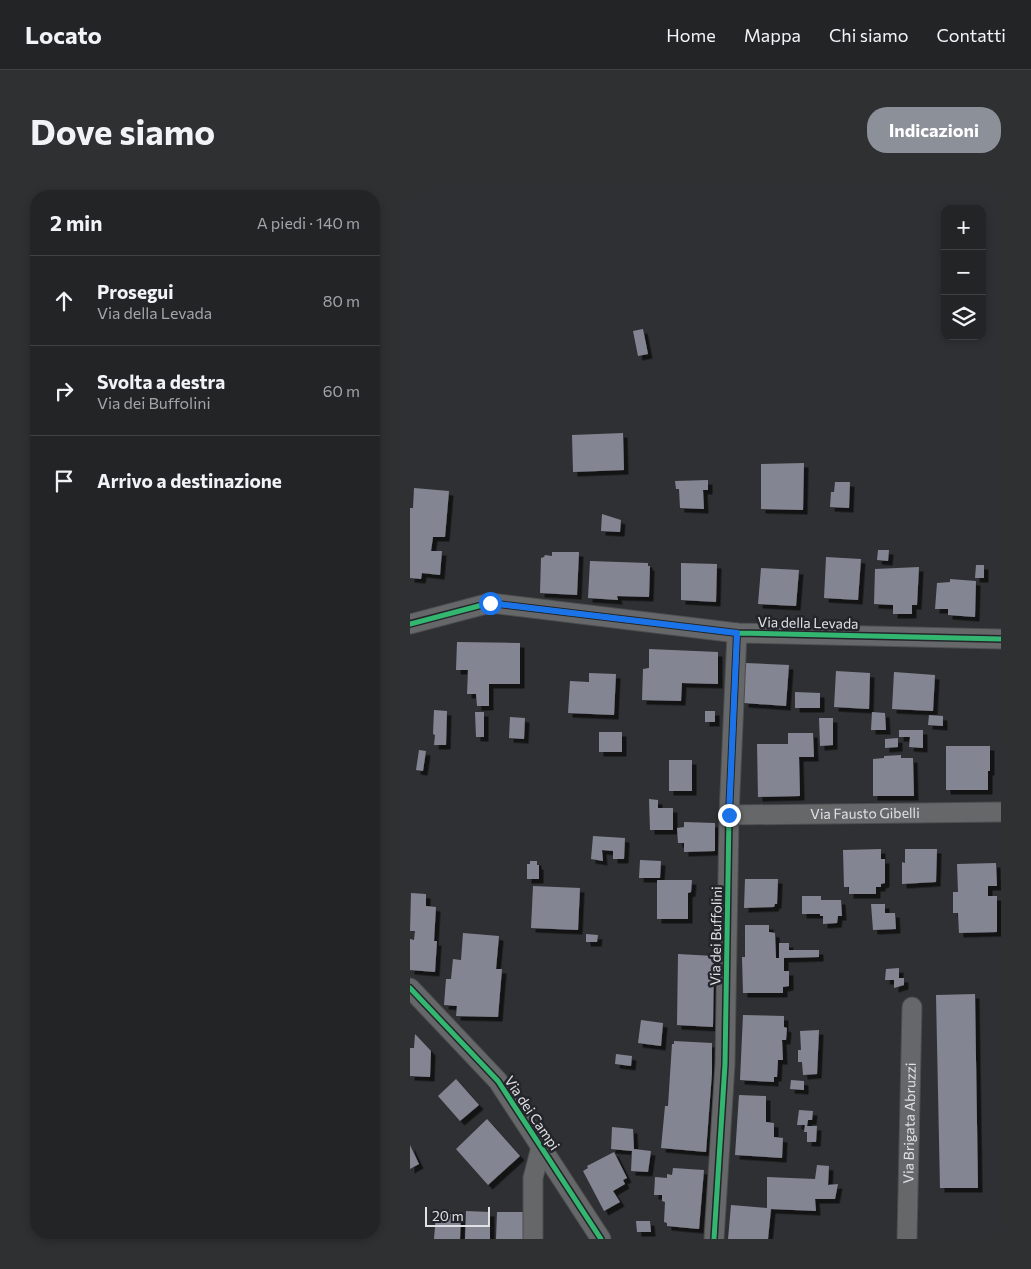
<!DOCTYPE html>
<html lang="it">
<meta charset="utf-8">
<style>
:root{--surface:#232426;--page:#2f3032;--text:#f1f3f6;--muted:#a3a4a7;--line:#404143;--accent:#8c9099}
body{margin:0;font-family:Commissioner,sans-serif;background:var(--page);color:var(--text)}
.controls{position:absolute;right:15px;top:15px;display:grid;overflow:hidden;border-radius:10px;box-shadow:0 2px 8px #0003}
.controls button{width:45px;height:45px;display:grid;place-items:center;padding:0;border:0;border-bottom:1px solid var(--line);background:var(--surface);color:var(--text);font:25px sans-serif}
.scale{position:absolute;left:15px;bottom:12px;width:65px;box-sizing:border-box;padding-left:5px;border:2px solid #e0e1e5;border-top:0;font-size:14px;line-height:18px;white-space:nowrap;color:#e0e1e5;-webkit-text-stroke:4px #23252b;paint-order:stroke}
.stop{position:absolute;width:15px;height:15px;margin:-11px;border:4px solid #1a73e8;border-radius:50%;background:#fff}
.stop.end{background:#1a73e8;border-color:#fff;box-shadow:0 1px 5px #0008}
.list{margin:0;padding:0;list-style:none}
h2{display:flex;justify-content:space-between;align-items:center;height:65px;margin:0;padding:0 20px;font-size:21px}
h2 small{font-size:16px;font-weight:400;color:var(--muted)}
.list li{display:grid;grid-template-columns:32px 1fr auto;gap:15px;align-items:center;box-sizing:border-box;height:90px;padding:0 20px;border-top:1px solid var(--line)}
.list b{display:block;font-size:19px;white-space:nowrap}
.list p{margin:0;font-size:16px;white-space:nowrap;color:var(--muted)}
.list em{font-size:16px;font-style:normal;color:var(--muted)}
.icon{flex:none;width:28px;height:28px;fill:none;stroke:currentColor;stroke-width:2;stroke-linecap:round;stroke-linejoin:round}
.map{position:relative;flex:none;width:591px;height:1049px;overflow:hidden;border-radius:20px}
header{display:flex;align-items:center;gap:30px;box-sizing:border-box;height:70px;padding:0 25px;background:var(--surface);border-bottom:1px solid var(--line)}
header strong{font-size:24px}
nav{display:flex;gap:28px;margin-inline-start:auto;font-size:18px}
.intro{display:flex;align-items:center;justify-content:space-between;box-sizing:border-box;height:120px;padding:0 30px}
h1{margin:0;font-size:35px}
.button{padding:12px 22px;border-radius:20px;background:var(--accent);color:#fff;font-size:18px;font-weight:700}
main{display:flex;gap:30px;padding:0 30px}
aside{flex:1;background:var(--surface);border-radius:20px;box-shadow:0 2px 8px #0003}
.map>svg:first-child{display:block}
.building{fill:#838592;filter:url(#shadow)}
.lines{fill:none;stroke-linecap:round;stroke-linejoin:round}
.street-casing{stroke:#4c4d4f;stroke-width:21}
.street{stroke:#666769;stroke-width:19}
.cycleway-casing{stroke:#23252b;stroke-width:8}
.cycleway{stroke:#33b770;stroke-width:5}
.route{stroke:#1a73e8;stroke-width:6}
.labels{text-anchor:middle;stroke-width:5;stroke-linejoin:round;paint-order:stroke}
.street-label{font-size:14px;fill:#e0e1e5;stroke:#23252b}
</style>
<header>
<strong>Locato</strong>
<nav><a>Home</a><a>Mappa</a><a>Chi siamo</a><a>Contatti</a></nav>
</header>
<div class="intro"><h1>Dove siamo</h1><a class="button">Indicazioni</a></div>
<main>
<aside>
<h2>2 min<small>A piedi · 140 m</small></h2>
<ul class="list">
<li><svg class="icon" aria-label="ahead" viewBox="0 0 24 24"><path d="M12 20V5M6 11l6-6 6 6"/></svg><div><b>Prosegui</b><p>Via della Levada</p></div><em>80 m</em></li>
<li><svg class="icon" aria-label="right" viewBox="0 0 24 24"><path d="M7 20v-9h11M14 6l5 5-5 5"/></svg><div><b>Svolta a destra</b><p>Via dei Buffolini</p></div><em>60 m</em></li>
<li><svg class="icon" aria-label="arrive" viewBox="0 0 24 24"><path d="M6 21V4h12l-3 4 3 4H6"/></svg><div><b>Arrivo a destinazione</b></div></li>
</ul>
</aside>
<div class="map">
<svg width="591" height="1049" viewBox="0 0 591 1049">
<defs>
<filter id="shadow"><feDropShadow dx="4.5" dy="4.5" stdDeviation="0" flood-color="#0009"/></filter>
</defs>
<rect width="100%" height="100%" fill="#2f3033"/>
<path class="building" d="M 233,139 L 238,164 L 228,166 L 223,141 Z
M 213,243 L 214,280 L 163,282 L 162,245 Z
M 394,273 L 393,320 L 351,319 L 351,274 Z
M 298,290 L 298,300 L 293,300 L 294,319 L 270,318 L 269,299 L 266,299 L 265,291 Z
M 425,292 L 440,292 L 439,318 L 420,317 L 421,302 L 424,302 Z
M 4,298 L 39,301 L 35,347 L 23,347 L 21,361 L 32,361 L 30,385 L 12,383 L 11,389 L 0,388 L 0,318 L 3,318 Z
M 192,324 L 211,330 L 210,342 L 191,341 Z
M 468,360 L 479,360 L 478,371 L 467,370 Z
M 142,362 L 169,362 L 167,405 L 130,403 L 131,368 L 134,367 L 135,365 L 142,366 Z
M 416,367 L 451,369 L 448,410 L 414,408 Z
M 180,371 L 238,373 L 238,376 L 240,376 L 239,407 L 207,406 L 208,410 L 178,408 Z
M 271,373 L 307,374 L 306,412 L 271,410 Z
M 566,375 L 574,375 L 574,388 L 565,388 Z
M 509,377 L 507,415 L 502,415 L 502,424 L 483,424 L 483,415 L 464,414 L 465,379 Z
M 351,378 L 389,380 L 386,416 L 348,414 Z
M 540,389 L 566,391 L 565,427 L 538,425 L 538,419 L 525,419 L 527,393 L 540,392 Z
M 47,452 L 110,453 L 110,494 L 79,494 L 79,516 L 67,516 L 66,504 L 57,504 L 58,480 L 46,480 Z
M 239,459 L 308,462 L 308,494 L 272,493 L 271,511 L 232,510 L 233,479 L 239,478 Z
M 335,473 L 379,475 L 376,516 L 334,513 Z
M 426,481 L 460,483 L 459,519 L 424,517 Z
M 484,482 L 525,485 L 523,521 L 482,519 Z
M 179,483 L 206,484 L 204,525 L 158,523 L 160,491 L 179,492 Z
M 385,502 L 410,503 L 410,518 L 385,518 Z
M 24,520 L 37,521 L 36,555 L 24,555 L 25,545 L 23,544 Z
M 295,521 L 305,521 L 305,532 L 295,532 Z
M 65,522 L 74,522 L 74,547 L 66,547 Z
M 462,522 L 475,523 L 476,540 L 461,540 Z
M 519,525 L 533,526 L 533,536 L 518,535 Z
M 100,527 L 115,528 L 114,549 L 99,548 Z
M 409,528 L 423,528 L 423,555 L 410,556 Z
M 489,540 L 513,540 L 513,558 L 499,557 L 500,547 L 489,547 Z
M 189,542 L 212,542 L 212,562 L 189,562 Z
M 378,543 L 403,543 L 404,567 L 389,567 L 390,606 L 348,607 L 347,554 L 378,554 Z
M 488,548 L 488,557 L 475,558 L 475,549 Z
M 536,556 L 580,556 L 580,581 L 578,581 L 578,600 L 536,600 Z
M 9,560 L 16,561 L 13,581 L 6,580 Z
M 491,565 L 491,568 L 503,568 L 504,606 L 463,606 L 463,569 L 474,568 L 474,566 Z
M 259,570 L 282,570 L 282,601 L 259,601 Z
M 239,609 L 248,610 L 248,618 L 263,618 L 263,640 L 240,640 Z
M 274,632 L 305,633 L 305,661 L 274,662 L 274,653 L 268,653 L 267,638 L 274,637 Z
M 183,646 L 215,648 L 214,669 L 203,669 L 203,661 L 192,660 L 193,671 L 181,669 Z
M 471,659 L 471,669 L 475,669 L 475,693 L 471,694 L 471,697 L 466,697 L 466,704 L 439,704 L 439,697 L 434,697 L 433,660 Z
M 495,659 L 527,659 L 526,692 L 492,694 L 492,672 L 495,673 Z
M 230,670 L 251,671 L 250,688 L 229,688 Z
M 120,671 L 127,671 L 127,675 L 129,675 L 129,689 L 117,689 L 117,674 L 120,674 Z
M 586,673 L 587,696 L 578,696 L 578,706 L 587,706 L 587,742 L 549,743 L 548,723 L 543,723 L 543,702 L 548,702 L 547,674 Z
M 335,689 L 368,689 L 367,714 L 365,714 L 364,717 L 334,718 Z
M 247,690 L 282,690 L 281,702 L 278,703 L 278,729 L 247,729 Z
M 123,696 L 170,698 L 168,740 L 121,738 Z
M 1,703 L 16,704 L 16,716 L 26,717 L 24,751 L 27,751 L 25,782 L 0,780 L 0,749 L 4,750 L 5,741 L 0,741 Z
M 392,706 L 411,706 L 411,710 L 431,710 L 432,726 L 428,726 L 427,733 L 413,734 L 413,726 L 410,726 L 410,724 L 392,724 Z
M 461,714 L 475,714 L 475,723 L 485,723 L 486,739 L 463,740 Z
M 335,735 L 359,735 L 359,742 L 365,743 L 366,768 L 369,768 L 369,753 L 379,753 L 379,760 L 409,760 L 409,767 L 374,768 L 374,781 L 379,781 L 379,796 L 373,797 L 373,803 L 333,803 L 332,767 L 335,767 Z
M 53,743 L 89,746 L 86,779 L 92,779 L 88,827 L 46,826 L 47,816 L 34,815 L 36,789 L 41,789 L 43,769 L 51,770 Z
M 176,744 L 188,745 L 187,752 L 176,752 Z
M 268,764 L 304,766 L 303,837 L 267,835 Z
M 489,778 L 489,788 L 494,788 L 494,795 L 484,798 L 484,790 L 475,790 L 476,779 Z
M 565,804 L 568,998 L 530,998 L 526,805 Z
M 333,825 L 374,826 L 374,837 L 377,838 L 376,850 L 372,850 L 373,870 L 368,870 L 367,887 L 364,887 L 364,892 L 330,890 Z
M 231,830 L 253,833 L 251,856 L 228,853 Z
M 409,840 L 407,884 L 393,885 L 392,872 L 388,872 L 388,860 L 391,860 L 390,841 Z
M 5,844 L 21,861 L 20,887 L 0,886 L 0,858 L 4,858 Z
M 264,851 L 302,853 L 302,883 L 296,962 L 251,958 L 255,916 L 258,916 L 262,854 L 264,854 Z
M 206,864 L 222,866 L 221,876 L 205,874 Z
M 46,889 L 69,915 L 50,931 L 28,906 Z
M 381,890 L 394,891 L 394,900 L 380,899 Z
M 329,905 L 356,906 L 356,932 L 364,933 L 364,947 L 373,948 L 372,968 L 325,965 Z
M 389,920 L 403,921 L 402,930 L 398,930 L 397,936 L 407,936 L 406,952 L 397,952 L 397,942 L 394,942 L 395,935 L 387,935 Z
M 77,929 L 110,966 L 78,995 L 46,959 Z
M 202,937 L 223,939 L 224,959 L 241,961 L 238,982 L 221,981 L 222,961 L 201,959 Z
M 0,955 L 9,974 L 0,979 Z
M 204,962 L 217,988 L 213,990 L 215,994 L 203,1001 L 210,1012 L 194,1021 L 173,981 L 178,978 L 177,976 Z
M 407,975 L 419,976 L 418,995 L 428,994 L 425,1009 L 405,1009 L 406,1021 L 361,1019 L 358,1049 L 318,1049 L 321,1015 L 357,1018 L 357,987 L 405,989 Z
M 263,978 L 294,980 L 289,1039 L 257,1036 L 257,1033 L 254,1032 L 255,1012 L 252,1011 L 252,1005 L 244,1005 L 245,987 L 257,988 L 257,984 L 262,985 Z
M 56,1021 L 80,1022 L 80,1049 L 55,1049 Z
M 87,1022 L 113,1022 L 114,1049 L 86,1049 Z
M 26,1024 L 51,1024 L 50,1049 L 24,1049 Z
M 226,1031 L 240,1031 L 241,1042 L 227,1042 Z"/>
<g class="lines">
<defs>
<g id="street">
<path d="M 0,434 L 80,413 L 327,443 L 591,449"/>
<path id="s1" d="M 319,625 L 591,622"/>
<path d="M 0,798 L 88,891 L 191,1049"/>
<path d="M 123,1049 L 123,988 L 131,957"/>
<path d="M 304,1049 L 315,874 L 319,625 L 327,443"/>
<path id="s2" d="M 497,1049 L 502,817"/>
</g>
</defs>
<use href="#street" class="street-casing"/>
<use href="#street" class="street"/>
<defs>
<path id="cycleway" d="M 0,434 L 80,413 L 327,443 L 591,449
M 0,798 L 88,891 L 191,1049
M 304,1049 L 315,874 L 319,625 L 327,443"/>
</defs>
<use href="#cycleway" class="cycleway-casing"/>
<use href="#cycleway" class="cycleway"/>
</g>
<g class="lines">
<path class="route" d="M 80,413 L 327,443 L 319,625"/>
</g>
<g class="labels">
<g class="street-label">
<text transform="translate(398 433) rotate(1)" y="5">Via della Levada</text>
<text dy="5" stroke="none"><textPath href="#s1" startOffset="136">Via Fausto Gibelli</textPath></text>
<text transform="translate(306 746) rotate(-89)" y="5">Via dei Buffolini</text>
<text transform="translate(122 923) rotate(56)" y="5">Via dei Campi</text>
<text dy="5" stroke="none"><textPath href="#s2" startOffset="116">Via Brigata Abruzzi</textPath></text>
</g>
</g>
</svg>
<div class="controls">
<button>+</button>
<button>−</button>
<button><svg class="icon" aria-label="layers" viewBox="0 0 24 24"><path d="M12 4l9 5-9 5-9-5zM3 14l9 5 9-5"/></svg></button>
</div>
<div class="scale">20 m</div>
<div class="stop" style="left:80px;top:413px"></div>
<div class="stop end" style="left:319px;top:625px"></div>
</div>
</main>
